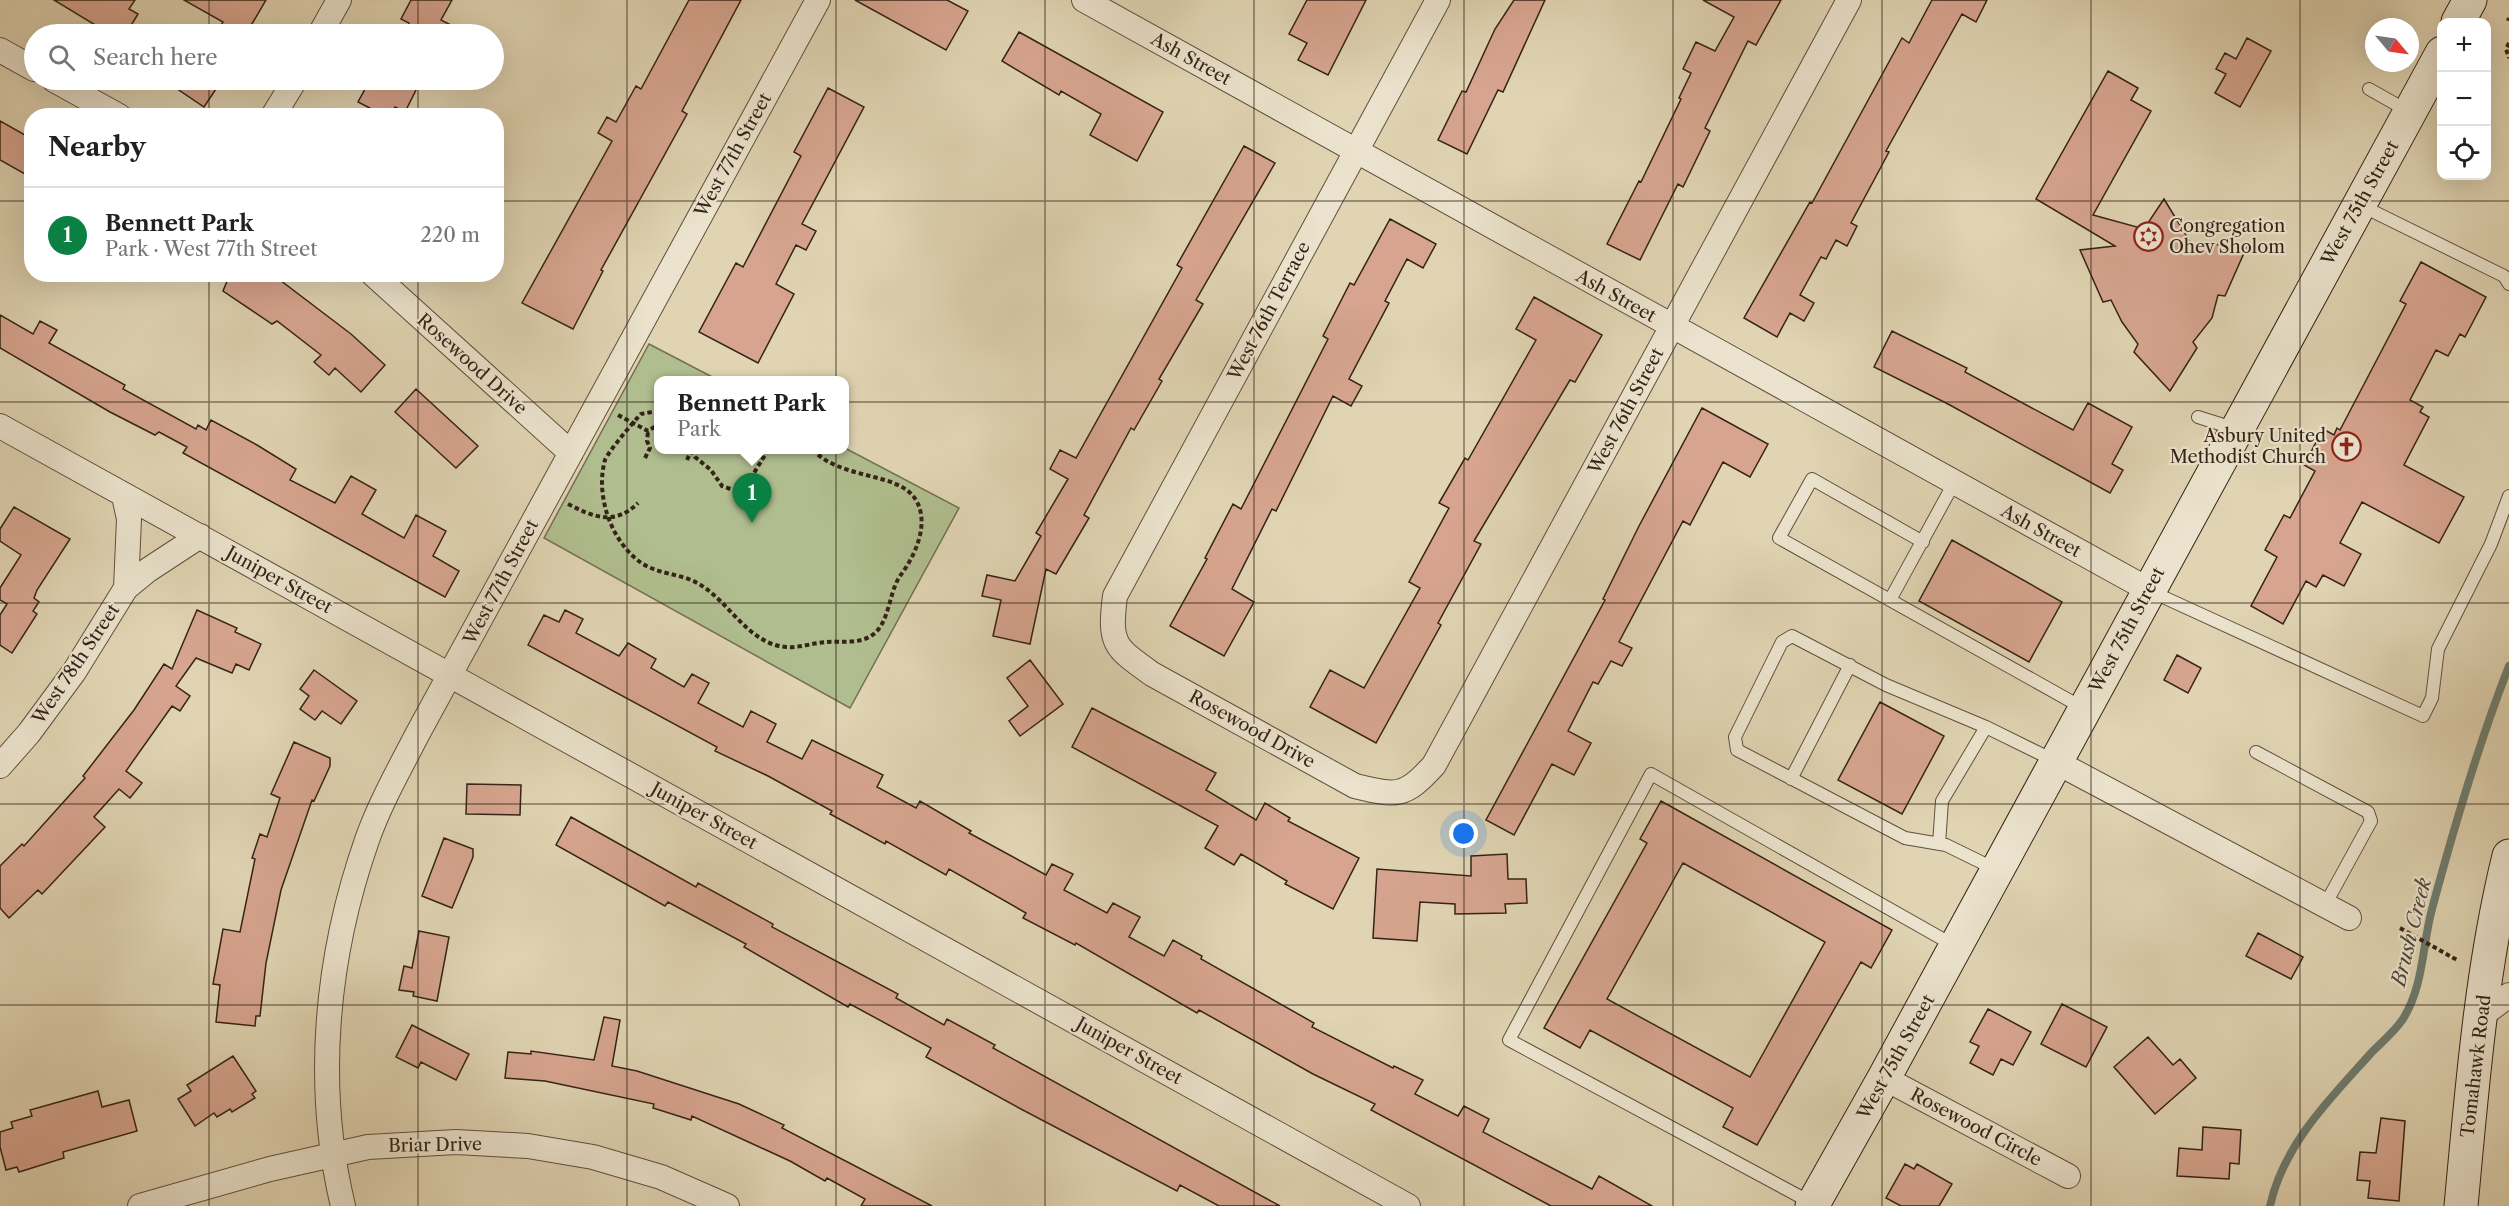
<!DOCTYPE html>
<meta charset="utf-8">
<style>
:root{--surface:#fff;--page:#f6f6f6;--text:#202124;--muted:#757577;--line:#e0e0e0;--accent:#0b8043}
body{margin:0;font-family:"Libre Caslon Text",serif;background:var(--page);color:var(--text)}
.controls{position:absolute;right:18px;top:18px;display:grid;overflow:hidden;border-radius:12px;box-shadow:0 6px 24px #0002}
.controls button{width:54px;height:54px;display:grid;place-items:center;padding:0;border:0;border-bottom:2px solid var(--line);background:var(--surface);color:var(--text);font:30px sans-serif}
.compass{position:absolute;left:2365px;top:18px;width:54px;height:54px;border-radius:50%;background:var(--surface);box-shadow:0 6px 24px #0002;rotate:119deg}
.you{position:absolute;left:1464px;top:834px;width:21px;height:21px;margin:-15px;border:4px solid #fff;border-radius:50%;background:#1a73e8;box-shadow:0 0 0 9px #1a73e833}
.badge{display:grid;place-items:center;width:39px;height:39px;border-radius:50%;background:var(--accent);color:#fff;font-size:20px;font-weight:700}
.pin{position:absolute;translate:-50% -50px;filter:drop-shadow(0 2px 3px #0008)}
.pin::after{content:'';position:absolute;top:32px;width:21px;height:18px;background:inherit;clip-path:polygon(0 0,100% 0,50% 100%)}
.popup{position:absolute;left:654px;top:376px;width:195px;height:78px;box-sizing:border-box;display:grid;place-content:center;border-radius:12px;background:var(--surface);filter:drop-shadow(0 2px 4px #0005);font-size:20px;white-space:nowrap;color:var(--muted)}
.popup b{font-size:22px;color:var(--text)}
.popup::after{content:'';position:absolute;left:50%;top:100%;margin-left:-12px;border:12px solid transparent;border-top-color:var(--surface)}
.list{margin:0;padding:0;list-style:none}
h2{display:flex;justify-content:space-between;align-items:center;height:78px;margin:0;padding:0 24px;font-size:26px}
h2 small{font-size:20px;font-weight:400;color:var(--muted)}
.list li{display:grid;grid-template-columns:39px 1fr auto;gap:18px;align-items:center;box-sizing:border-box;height:96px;padding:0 24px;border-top:2px solid var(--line)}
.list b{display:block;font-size:22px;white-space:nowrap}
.list p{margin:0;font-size:20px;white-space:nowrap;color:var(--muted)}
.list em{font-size:20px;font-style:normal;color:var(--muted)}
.icon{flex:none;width:33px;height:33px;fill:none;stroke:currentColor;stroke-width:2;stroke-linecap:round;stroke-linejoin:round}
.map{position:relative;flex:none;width:2509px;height:1206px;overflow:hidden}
.search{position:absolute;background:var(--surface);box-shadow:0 6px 24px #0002;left:24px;top:24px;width:480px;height:66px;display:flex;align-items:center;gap:15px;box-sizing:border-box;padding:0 21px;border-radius:33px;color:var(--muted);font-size:22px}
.panel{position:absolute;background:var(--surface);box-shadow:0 6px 24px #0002;left:24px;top:108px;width:480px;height:174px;border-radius:24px}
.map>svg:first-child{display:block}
.green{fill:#b0bd8e;stroke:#727052;stroke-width:1.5}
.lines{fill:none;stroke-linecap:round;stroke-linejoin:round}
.stream{stroke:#6e7c6f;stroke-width:8}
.building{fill:#d7a58f;stroke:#352317;stroke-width:1.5;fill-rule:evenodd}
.lane-casing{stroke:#604f3e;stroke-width:14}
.street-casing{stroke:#604f3e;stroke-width:26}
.secondary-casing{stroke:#352317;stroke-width:35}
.path{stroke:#352317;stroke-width:4;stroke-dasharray:4.5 3;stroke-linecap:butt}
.lane{stroke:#ebe3cd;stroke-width:12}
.street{stroke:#ebe3cd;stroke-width:24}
.secondary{stroke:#ebe3cd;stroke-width:33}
.grid{fill:none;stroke:#352317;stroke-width:1.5;stroke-opacity:0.55}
.labels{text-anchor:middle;stroke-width:4.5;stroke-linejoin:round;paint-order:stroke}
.street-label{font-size:18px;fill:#352317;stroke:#ebe3cd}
.poi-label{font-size:18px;fill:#352317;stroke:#ebe3cd;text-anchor:start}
.water-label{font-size:20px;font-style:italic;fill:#4d483c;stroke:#ebe3cd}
</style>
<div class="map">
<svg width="2509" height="1206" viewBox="0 0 2509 1206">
<rect width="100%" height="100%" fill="#e0d4b2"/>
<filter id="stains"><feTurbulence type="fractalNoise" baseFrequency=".00333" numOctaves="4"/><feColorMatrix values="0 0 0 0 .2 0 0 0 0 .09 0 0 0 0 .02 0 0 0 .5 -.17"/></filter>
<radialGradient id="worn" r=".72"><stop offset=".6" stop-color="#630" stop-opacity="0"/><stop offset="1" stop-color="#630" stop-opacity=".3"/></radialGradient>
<path class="green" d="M 649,344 L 718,380 L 659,380 L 659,450 L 845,448 L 959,508 L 850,708 L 544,538 Z"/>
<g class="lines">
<path class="stream" d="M 2270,1206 C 2284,1143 2331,1098 2372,1052 C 2382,1042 2395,1031 2403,1019 C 2424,985 2422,946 2432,909 C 2454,827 2478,745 2509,666"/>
</g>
<path class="building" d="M 54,0 L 135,0 L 129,9 L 138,14 L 126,34 L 110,34 Z
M 184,0 L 266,0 L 246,34 L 215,34 L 223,22 Z
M 411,0 L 452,0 L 441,20 L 468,34 L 403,34 L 409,23 L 401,19 Z
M 689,0 L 741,0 L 682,111 L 687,114 L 601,270 L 603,271 L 573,329 L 522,303 L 612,141 L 598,133 L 607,117 L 616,122 L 636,86 L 641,89 Z
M 855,0 L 947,0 L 968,11 L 946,50 Z
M 1307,0 L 1366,0 L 1328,75 L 1298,60 L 1307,43 L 1289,34 Z
M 1514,0 L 1545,0 L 1503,92 L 1498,90 L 1467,154 L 1438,140 L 1462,91 L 1466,92 L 1495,29 Z
M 1703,0 L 1781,0 L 1756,45 L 1748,41 L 1705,128 L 1710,131 L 1683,187 L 1678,184 L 1640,260 L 1607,244 L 1639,181 L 1641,182 L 1681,99 L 1679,98 L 1691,73 L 1683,69 L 1696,42 L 1715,51 L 1734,17 Z
M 1932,0 L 1987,0 L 1976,22 L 1962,14 L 1886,151 L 1889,152 L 1851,223 L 1857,226 L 1847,246 L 1836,240 L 1826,259 L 1821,257 L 1800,295 L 1814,303 L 1804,321 L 1790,313 L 1777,337 L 1744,318 L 1810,202 L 1812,203 L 1902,38 L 1909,43 Z
M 1019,32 L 1163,112 L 1137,161 L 1090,135 L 1101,114 L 1061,91 L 1059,95 L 1002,61 Z
M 2247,38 L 2271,51 L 2240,107 L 2215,93 L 2226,74 L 2216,69 L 2225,53 L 2236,59 Z
M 2108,71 L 2138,88 L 2131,100 L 2151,111 L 2093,215 L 2144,229 L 2164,199 L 2192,245 L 2248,244 L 2225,296 L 2218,295 L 2212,318 L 2193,342 L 2197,348 L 2170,391 L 2134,352 L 2138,344 L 2122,322 L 2111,300 L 2103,302 L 2080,250 L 2115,246 L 2036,199 Z
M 164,80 L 222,80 L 204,107 Z
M 370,80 L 421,80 L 405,112 L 395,107 L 390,116 L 385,116 L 358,102 Z
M 828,88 L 864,107 L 802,224 L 816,231 L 806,250 L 796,245 L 776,284 L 794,294 L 758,363 L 699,332 L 736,263 L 743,267 L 801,156 L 794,152 Z
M 0,121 L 32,139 L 32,178 L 0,160 Z
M 1244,146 L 1275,163 L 1196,300 L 1203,304 L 1159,379 L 1162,381 L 1134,430 L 1131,428 L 1084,515 L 1089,518 L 1056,574 L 1046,569 L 1030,644 L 993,636 L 1001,600 L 982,596 L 987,575 L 1015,581 L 1041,536 L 1036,533 L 1068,479 L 1050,469 L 1060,450 L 1076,458 L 1182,268 L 1177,265 Z
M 1390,219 L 1436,244 L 1423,268 L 1407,259 L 1385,301 L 1389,303 L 1349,379 L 1362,386 L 1351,406 L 1333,396 L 1276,511 L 1272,509 L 1232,589 L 1254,602 L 1224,656 L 1170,626 L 1207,559 L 1205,558 L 1233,504 L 1241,509 L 1328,339 L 1323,336 L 1350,283 L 1354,285 Z
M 2421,262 L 2486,297 L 2465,337 L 2460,334 L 2448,356 L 2436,350 L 2410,400 L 2423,407 L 2420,412 L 2429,417 L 2404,465 L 2464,497 L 2439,543 L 2362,502 L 2340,543 L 2361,554 L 2344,586 L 2323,575 L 2316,587 L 2306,581 L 2283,624 L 2251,606 L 2277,557 L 2265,550 L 2284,515 L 2290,518 L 2315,471 L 2304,465 L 2323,429 L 2334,435 L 2337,428 L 2340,430 L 2406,304 L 2400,301 Z
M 230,274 L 272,274 L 351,334 L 385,365 L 361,392 L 335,368 L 329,375 L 314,362 L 321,355 L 277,321 L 272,324 L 223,291 Z
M 1534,297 L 1602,335 L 1575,382 L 1570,380 L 1474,541 L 1481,544 L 1438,623 L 1441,625 L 1376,743 L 1310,707 L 1330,670 L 1364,688 L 1420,588 L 1409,582 L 1449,508 L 1439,503 L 1465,458 L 1468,460 L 1536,340 L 1516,329 Z
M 0,315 L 33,334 L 40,321 L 57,330 L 49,343 L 125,385 L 123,389 L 196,429 L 198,425 L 206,430 L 211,420 L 257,445 L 296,469 L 290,480 L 335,503 L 351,476 L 376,490 L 362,514 L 404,538 L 416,515 L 446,531 L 433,556 L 459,571 L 445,597 L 183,453 L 187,447 L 159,432 L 155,435 L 110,412 L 0,348 Z
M 1892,331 L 1967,368 L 1965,372 L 2073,430 L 2088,403 L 2132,427 L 2112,464 L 2123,470 L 2110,493 L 1948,404 L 1874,367 Z
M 416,389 L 478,446 L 456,468 L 395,412 Z
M 1702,408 L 1768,444 L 1750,477 L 1723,462 L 1690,525 L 1683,521 L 1619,642 L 1632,648 L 1622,666 L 1611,661 L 1598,684 L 1593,682 L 1568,731 L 1591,743 L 1574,775 L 1552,764 L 1514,835 L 1486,820 L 1605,600 L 1603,599 L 1639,526 Z
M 14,507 L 70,539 L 37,590 L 34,598 L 39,602 L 33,611 L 37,614 L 12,653 L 0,645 L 0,615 L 7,604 L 0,600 L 0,588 L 21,555 L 0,541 L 0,529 Z
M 1952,540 L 2062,602 L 2029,662 L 1919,601 Z
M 197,610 L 237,628 L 235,632 L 261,644 L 249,670 L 236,664 L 232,673 L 196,658 L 176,686 L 190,696 L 180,711 L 172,706 L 126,771 L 142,783 L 130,798 L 119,789 L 94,817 L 105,827 L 42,894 L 38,890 L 9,918 L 0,908 L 0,866 L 22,844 L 24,846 L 85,778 L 83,776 L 134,710 L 164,664 L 172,669 Z
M 565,610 L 583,619 L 576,633 L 619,656 L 628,643 L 656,659 L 651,668 L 684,687 L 692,674 L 709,683 L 698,703 L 743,727 L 751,711 L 776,724 L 767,742 L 802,759 L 812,740 L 883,775 L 877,787 L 916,808 L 920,801 L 971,831 L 969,833 L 1046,875 L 1052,864 L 1073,874 L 1064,890 L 1107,913 L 1113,903 L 1140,917 L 1129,937 L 1164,956 L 1173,940 L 1202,956 L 1201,959 L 1314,1023 L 1312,1027 L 1393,1068 L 1394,1066 L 1423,1080 L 1415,1094 L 1458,1116 L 1464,1106 L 1489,1119 L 1483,1132 L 1592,1189 L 1599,1176 L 1652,1206 L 1551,1206 L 1371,1110 L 1375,1104 L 1313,1074 L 1199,1010 L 1197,1013 L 1076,943 L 1075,945 L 1023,918 L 1026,913 L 949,869 L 946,875 L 886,841 L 885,844 L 830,814 L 832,811 L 768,776 L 715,751 L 717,747 L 528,645 L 544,615 L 559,622 Z
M 2177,655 L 2201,668 L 2188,693 L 2164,680 Z
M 1030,660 L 1063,704 L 1020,736 L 1009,721 L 1028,706 L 1007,678 Z
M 314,670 L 357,701 L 341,724 L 322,711 L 315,720 L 300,709 L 309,696 L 300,689 Z
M 1880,702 L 1944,736 L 1902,814 L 1838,780 Z
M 1092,708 L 1216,773 L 1206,790 L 1256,820 L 1265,803 L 1290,818 L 1288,821 L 1359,858 L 1333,909 L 1285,884 L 1287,881 L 1241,854 L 1234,865 L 1205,848 L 1218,826 L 1072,747 Z
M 294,742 L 330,758 L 330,766 L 314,801 L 312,800 L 281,890 L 266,963 L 260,1016 L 256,1016 L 255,1026 L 216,1022 L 220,985 L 213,984 L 223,929 L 240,932 L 255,859 L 252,858 L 260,834 L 267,837 L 280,798 L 271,794 Z
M 467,784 L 521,785 L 520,815 L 466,814 Z
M 1661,801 L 1892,930 L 1871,968 L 1861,962 L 1757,1145 L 1723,1127 L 1733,1108 L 1590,1030 L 1580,1048 L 1544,1028 L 1647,843 L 1640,839 ZM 1683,863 L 1825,942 L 1750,1077 L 1607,999 Z
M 571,817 L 696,887 L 698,883 L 773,924 L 772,927 L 898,994 L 896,998 L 944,1025 L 947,1019 L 995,1045 L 993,1048 L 1280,1206 L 1219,1206 L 1180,1185 L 1177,1191 L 1019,1108 L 926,1057 L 931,1048 L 850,1004 L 848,1007 L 744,947 L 746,944 L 668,902 L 665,906 L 556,845 Z
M 444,838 L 473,849 L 473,857 L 452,908 L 422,896 Z
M 1507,854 L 1508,879 L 1526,879 L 1527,903 L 1505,904 L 1506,913 L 1455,914 L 1455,904 L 1420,902 L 1417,941 L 1373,938 L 1377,869 L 1471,876 L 1471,856 Z
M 419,931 L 449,937 L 437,1001 L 413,996 L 414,992 L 399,990 L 404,966 L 412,968 Z
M 2258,933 L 2303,957 L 2291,979 L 2246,956 Z
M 2062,1004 L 2107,1027 L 2086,1067 L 2041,1044 Z
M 1988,1009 L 2031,1032 L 2013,1065 L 2001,1059 L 1993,1075 L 1970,1063 L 1979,1046 L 1970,1042 Z
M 604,1017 L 620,1020 L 612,1066 L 637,1071 L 739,1104 L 784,1125 L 782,1128 L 932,1206 L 861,1206 L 865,1199 L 827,1178 L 825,1181 L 790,1161 L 692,1116 L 691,1120 L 653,1108 L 654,1104 L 545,1081 L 505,1078 L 508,1052 L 531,1054 L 531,1051 L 594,1060 Z
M 412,1025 L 469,1054 L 456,1080 L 421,1062 L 418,1068 L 396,1057 Z
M 2148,1037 L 2173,1065 L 2180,1059 L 2196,1078 L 2155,1114 L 2114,1067 Z
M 233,1056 L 256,1091 L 252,1094 L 255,1098 L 232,1112 L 230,1109 L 217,1117 L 214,1113 L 195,1126 L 178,1099 L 191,1091 L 187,1085 Z
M 98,1091 L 102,1107 L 129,1100 L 137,1131 L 63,1152 L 64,1158 L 19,1172 L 17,1167 L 6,1170 L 0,1147 L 0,1132 L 13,1128 L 11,1122 L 32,1116 L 30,1110 Z
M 2381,1118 L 2405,1121 L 2399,1201 L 2368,1198 L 2370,1181 L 2357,1180 L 2360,1152 L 2376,1153 Z
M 2203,1127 L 2241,1130 L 2239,1164 L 2230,1163 L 2229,1179 L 2177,1176 L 2179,1148 L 2202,1150 Z
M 1905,1164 L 1914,1169 L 1917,1164 L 1952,1184 L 1939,1206 L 1901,1206 L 1886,1198 Z"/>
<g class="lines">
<defs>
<path id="lane" d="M 2369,89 L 2408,111
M 2360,205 L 2504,276 L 2509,284
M 2198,417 L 2236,429
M 1923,542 L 1812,479 L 1779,538 L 2083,708
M 2150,591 L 2423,716 L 2432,698 L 2438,649 L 2491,544 L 2509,496
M 1890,600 L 1954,483
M 2256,752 L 2368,812 L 2371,821 L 2325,905
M 1791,779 L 1850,665
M 1939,844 L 1942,801 L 1986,727
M 1997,870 L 1946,845 L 1905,838 L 1737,750 L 1735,737 L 1782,642 L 1792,636 L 1886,685 L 1986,727 L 2055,761
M 1812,1203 L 1509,1040 L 1651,774 L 1955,946"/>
<path id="street" d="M 1084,0 L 2149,590
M 1438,0 L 1115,596 C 1109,644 1114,647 1152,674 L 1355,786 C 1397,796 1404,798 1434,765 L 1849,0
M 320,34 L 339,0
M 0,50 L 34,69
M 54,80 L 119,116
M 273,116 L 295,80
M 373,274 L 571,453
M 0,426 L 1408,1206
M 124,496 L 129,519 L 126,588
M 2056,762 L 2349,918
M 0,766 L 29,733 L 74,672 L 126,588 L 148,570 L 200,536
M 2481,1016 L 2509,995
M 1884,1078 L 2068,1176
M 140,1206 L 270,1169 L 368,1147 L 456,1142 L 528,1146 L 593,1157 L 661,1177 L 727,1206
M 343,1206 C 314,1085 326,957 367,840 C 380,803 400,768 418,733 L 818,0"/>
<path id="secondary" d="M 2458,22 L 2470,0
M 1812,1206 L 1884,1078 L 2442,53
M 2461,1206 C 2472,1089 2481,970 2509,856"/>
</defs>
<use href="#lane" class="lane-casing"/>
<use href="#street" class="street-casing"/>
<use href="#secondary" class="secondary-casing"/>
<path class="path" d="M 2508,21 L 2509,18
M 2509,43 L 2506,49 L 2509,58
M 659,414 L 652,412 L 641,414 C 634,421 608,452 605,460 C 595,495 611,541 640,562 C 658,575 681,573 699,584 C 729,601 748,644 786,647 C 799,648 813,643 826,642 C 841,641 858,644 871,636 C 890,624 888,594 900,576 C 915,556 930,524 916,500 C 898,471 843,481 813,450
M 618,415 L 648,431 L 659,424
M 2282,436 L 2286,438
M 691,450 L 695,457 L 711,470 L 722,486 L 736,491 L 746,486 L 768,450
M 645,458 L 650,448 L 647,441 L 648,431
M 687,460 L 691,451
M 568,504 C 593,517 615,526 638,503
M 2400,928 L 2457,960"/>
<use href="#lane" class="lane"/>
<use href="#street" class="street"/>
<use href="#secondary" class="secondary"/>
</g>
<path class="grid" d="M 209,0 L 209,34M 418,0 L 418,34M 627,0 L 627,1206M 836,0 L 836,1206M 1045,0 L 1045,1206M 1254,0 L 1254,1206M 1464,0 L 1464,1206M 1673,0 L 1673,1206M 1882,0 L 1882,1206M 2091,0 L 2091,1206M 2300,0 L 2300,1206M 209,80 L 209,116M 418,80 L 418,116M 0,201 L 32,201M 496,201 L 2509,201M 209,274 L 209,1206M 418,274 L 418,1206M 0,402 L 2509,402M 0,603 L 2509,603M 0,804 L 2509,804M 0,1005 L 2509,1005"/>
<defs>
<symbol id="synagogue-ring" viewBox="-11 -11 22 22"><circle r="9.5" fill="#ebe3cd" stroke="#8f2418" stroke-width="1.5"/><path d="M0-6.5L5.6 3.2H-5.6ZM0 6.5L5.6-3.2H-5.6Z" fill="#8f2418"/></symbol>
<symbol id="church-ring" viewBox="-11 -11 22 22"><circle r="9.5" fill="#ebe3cd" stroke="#8f2418" stroke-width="1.5"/><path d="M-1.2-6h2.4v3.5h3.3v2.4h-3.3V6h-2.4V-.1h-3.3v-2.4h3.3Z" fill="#8f2418"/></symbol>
</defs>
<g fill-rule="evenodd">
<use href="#synagogue-ring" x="2132" y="220" width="33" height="33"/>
<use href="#church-ring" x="2330" y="430" width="33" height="33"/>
</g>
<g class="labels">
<g class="street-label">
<text transform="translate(1191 59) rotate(29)" y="6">Ash Street</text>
<text transform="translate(733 155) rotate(-61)" y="6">West 77th Street</text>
<text transform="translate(2360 203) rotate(-61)" y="6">West 75th Street</text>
<text transform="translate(1616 296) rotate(29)" y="6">Ash Street</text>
<text transform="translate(1269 311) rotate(-62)" y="6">West 76th Terrace</text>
<text transform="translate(472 364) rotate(42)" y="6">Rosewood Drive</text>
<text transform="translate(1626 411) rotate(-62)" y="6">West 76th Street</text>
<text transform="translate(2041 531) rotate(29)" y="6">Ash Street</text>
<text transform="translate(279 580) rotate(29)" y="6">Juniper Street</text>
<text transform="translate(501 582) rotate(-62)" y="6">West 77th Street</text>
<text transform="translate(2127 630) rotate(-62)" y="6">West 75th Street</text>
<text transform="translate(76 664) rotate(-56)" y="6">West 78th Street</text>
<text transform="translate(1252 729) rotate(29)" y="6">Rosewood Drive</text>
<text transform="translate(704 816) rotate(29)" y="6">Juniper Street</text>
<text transform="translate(1129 1051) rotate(29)" y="6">Juniper Street</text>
<text transform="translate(1896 1057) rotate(-61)" y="6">West 75th Street</text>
<text transform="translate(2476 1066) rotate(-83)" y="6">Tomahawk Road</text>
<text transform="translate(1976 1127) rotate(28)" y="6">Rosewood Circle</text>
<text transform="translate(435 1145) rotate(-1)" y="6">Briar Drive</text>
</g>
<g class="poi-label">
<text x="2169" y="232">Congregation<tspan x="2169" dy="21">Ohev Sholom</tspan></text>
<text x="2326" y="442" text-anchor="end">Asbury United<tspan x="2326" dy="21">Methodist Church</tspan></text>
</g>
<g class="water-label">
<text transform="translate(2411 932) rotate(-76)" y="7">Brush Creek</text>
</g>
</g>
<rect width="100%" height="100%" filter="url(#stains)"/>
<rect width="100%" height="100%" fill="url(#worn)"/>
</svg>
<div class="controls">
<button>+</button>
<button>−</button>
<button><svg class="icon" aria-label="locate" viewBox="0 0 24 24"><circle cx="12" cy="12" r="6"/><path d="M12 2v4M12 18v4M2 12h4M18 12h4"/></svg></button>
</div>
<svg class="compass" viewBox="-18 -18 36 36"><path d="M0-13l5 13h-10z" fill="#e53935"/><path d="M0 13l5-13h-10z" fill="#757577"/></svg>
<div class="you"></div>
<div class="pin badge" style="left:752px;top:523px">1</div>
<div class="popup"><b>Bennett Park</b>Park</div>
<div class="search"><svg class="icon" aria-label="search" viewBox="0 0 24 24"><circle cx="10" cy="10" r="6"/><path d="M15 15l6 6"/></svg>Search here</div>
<section class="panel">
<h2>Nearby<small></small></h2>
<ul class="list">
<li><span class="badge">1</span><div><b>Bennett Park</b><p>Park · West 77th Street</p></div><em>220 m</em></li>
</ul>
</section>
</div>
